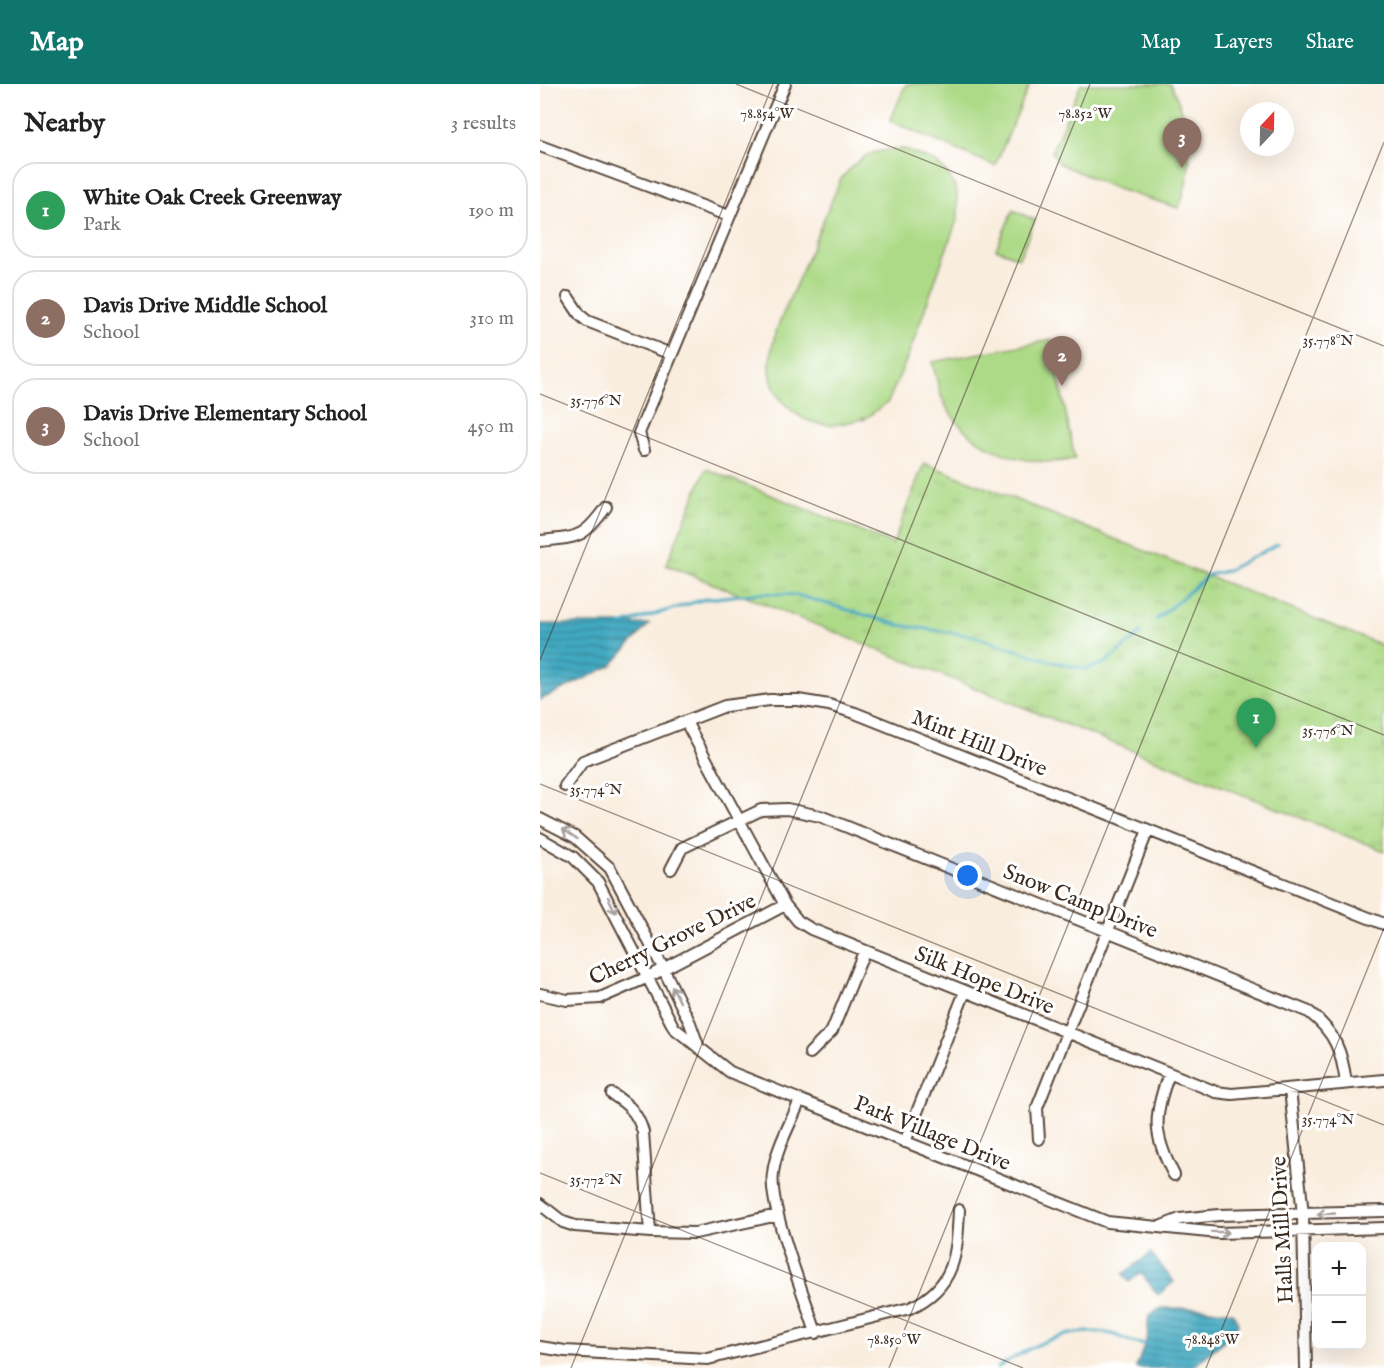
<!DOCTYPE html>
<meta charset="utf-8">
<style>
:root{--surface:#fff;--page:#f6f6f6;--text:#222;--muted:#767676;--line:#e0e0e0;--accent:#0f766e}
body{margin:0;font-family:"IM FELL English",serif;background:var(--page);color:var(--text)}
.controls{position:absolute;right:18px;bottom:18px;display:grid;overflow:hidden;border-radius:12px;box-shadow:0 6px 24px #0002}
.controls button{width:54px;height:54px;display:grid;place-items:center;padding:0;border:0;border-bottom:2px solid var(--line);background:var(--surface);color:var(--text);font:30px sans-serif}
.compass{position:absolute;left:700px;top:18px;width:54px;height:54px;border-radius:50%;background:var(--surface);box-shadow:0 6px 24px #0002;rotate:22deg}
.you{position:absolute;left:428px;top:792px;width:21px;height:21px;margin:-15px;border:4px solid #fff;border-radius:50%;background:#1a73e8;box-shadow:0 0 0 9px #1a73e833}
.badge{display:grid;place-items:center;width:39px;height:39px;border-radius:50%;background:var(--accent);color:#fff;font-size:20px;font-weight:700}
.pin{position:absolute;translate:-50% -50px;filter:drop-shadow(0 2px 3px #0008)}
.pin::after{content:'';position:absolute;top:32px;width:21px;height:18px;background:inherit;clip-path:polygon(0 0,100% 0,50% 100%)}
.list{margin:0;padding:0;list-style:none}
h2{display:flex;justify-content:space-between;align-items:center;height:78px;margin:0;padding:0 24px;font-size:26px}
h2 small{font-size:20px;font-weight:400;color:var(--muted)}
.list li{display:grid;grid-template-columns:39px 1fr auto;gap:18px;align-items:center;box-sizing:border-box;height:96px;margin:0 12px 12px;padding:0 12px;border:2px solid var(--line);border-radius:24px}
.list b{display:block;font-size:22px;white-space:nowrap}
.list p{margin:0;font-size:20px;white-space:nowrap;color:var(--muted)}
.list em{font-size:20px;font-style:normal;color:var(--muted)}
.map{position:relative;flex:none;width:844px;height:1284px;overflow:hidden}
header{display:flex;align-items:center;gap:36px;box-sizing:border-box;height:84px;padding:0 30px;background:var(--accent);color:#fff}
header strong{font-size:28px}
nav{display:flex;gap:33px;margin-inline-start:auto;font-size:21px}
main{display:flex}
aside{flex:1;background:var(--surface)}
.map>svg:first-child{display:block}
.park{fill:url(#park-tufts);stroke:#748252;stroke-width:1.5}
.pitch{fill:#adda87;stroke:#748252;stroke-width:1.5}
.water{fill:url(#water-rules);stroke:#3e6970;stroke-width:1.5}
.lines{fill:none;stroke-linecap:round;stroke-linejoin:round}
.stream{stroke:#41a8c1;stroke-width:3}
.minor-casing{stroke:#58473b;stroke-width:14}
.minor{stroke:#fff;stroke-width:10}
.oneway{stroke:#a79f9a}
.ticks{fill:none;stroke:#3b2a1e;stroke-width:1.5;stroke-opacity:0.45}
.labels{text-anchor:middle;stroke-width:6;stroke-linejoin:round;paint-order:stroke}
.street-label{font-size:22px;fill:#3b2a1e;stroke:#fff}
.ticks-label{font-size:15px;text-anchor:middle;fill:#3b2a1e;stroke:#fff;stroke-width:6;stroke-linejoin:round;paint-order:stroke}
</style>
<header>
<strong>Map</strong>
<nav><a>Map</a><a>Layers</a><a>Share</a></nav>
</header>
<main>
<aside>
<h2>Nearby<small>3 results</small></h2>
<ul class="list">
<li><span class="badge" style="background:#2e9e5b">1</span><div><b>White Oak Creek Greenway</b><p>Park</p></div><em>190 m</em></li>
<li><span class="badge" style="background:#8d6e63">2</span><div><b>Davis Drive Middle School</b><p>School</p></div><em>310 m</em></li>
<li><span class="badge" style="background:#8d6e63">3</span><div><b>Davis Drive Elementary School</b><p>School</p></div><em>450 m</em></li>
</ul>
</aside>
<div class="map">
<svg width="844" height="1284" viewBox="0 0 844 1284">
<defs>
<pattern id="park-tufts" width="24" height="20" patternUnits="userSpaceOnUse" patternTransform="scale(1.5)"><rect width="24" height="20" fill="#adda87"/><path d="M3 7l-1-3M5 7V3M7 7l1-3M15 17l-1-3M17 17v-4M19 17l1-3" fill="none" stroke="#96bb74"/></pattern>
<pattern id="water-rules" width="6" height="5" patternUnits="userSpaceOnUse" patternTransform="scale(1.5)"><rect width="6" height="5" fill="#41a8c1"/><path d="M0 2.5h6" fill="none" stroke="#38899c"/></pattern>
</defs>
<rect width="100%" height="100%" fill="#fff"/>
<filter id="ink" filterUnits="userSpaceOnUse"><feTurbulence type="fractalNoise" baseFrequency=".0167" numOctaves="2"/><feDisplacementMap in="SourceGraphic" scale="12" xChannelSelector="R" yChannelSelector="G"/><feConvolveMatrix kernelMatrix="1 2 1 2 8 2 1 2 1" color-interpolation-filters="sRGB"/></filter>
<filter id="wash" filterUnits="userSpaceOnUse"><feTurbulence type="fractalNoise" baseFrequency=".008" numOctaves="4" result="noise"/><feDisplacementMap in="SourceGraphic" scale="24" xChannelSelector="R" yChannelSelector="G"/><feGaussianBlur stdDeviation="1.35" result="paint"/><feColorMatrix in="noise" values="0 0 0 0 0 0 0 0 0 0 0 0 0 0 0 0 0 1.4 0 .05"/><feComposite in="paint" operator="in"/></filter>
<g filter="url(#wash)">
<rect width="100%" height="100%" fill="#f9edde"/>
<path class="park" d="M 384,379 L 844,562 L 844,767 L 126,481 L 166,385 L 353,460 Z"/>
<path class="pitch" d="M 366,0 L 490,0 L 455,82 L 350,37 Z
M 541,0 L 630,0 C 653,41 655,81 639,124 L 577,105 L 518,79 L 512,67 Z
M 363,65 L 396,78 L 409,91 L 417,108 L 418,133 L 368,272 L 348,318 L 322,337 L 324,334 C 299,342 277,346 255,329 C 240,318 230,302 230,283 C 230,252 246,224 258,196 C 272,163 286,129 301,95 C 322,70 330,66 363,65 Z
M 473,126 L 495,136 L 479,174 L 456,165 Z
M 511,256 L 535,375 C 485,386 424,364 402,314 C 398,303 396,290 392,278 Z"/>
<path class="water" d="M 0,540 L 109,540 L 71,582 L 0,616 Z
M 611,1169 L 634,1198 L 618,1211 L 601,1189 L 589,1198 L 583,1190 Z
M 621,1224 L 663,1224 L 692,1228 L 699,1239 C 691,1255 666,1270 653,1284 L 596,1284 L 608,1251 L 608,1236 L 610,1231 Z"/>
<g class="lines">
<path class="stream" d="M 616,536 L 668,491 L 686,487 L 738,460
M 80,541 L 165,515 L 221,509 L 257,511 L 359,541 L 433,552 L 514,578 L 546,585 L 565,579 L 601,549
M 457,1284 C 491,1262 525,1243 567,1249 C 583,1251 586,1260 606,1260"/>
</g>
</g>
<g filter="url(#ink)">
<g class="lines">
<defs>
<path id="minor" d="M 0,62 L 189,132
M 28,213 L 40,231 L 47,237 L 131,270
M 104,366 L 99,349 L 245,0
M 0,457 C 38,453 43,455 66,423
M 146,638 L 245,821 L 258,837 L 271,845 L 676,1008 L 692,1010 L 844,996
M 25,702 L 43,677 L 185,622 L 230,616 L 258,616 L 289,621 L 315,629 L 844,840
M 0,735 L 35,753 L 70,784 L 123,884 L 150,939 L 159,964
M 0,754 L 33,773 L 58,798 L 134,944 L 190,988 L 567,1138 L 679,1149 L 844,1144
M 131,785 L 142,764 L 221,726 L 247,725 L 280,732 L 769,928 C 795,948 802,968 806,999
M 0,910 L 27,916 L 60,914 L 106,894 L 245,821
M 270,969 L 292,947 L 324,868
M 629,990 C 613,1032 613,1051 634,1091
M 750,1005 L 763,1131 L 766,1284
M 72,1010 C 89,1021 97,1028 103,1048 L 110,1148
M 260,1016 C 251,1039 236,1064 233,1089 C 228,1123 265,1212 276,1249
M 499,1055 L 497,1024 L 608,746
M 365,1058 L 425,908
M 0,1120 L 23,1138 L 35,1142 L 110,1148 L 155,1149 L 238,1131
M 622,1142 L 640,1135 L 679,1131 L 844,1127
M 0,1263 L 25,1267 L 168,1275 L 370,1224 C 415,1203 417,1171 419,1126"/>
</defs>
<use href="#minor" class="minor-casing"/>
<use href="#minor" class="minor"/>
</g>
<defs><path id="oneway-shaft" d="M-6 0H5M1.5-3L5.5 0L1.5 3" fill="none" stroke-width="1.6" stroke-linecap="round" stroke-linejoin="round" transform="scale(1.5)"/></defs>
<g class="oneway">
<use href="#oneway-shaft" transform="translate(30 750) rotate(-146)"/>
<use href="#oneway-shaft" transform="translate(72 821) rotate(64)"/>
<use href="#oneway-shaft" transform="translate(136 910) rotate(-116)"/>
<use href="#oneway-shaft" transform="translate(786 1130) rotate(177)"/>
<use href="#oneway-shaft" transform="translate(680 1148) rotate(1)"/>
</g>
</g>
<path class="ticks" d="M 196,0 L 844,262M 0,310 L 844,651M 0,576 L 233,0M 0,700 L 844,1041M 0,1089 L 483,1284M 31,1284 L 550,0M 349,1284 L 844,58M 666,1284 L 844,844"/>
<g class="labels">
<g class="street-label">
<text transform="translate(440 658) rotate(22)" y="8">Mint Hill Drive</text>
<text transform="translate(541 816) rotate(22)" y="8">Snow Camp Drive</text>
<text transform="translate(132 854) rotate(-26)" y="8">Cherry Grove Drive</text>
<text transform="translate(445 895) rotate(22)" y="8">Silk Hope Drive</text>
<text transform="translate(393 1048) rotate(22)" y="8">Park Village Drive</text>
<text transform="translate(741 1146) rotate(-93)" y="8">Halls Mill Drive</text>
</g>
</g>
<g class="ticks-label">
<text x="227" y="34">78.854°W</text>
<text x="545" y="34">78.852°W</text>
<text x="788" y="261">35.778°N</text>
<text x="56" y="321">35.776°N</text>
<text x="788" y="651">35.776°N</text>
<text x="56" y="710">35.774°N</text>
<text x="788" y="1040">35.774°N</text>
<text x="56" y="1100">35.772°N</text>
<text x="354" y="1260">78.850°W</text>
<text x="672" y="1260">78.848°W</text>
</g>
</svg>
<div class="controls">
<button>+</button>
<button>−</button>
</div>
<svg class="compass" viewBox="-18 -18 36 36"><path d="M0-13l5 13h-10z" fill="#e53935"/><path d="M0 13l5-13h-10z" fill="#767676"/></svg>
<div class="you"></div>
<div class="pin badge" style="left:716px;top:664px;background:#2e9e5b">1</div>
<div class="pin badge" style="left:522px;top:302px;background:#8d6e63">2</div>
<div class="pin badge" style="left:642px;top:84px;background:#8d6e63">3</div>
</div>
</main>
